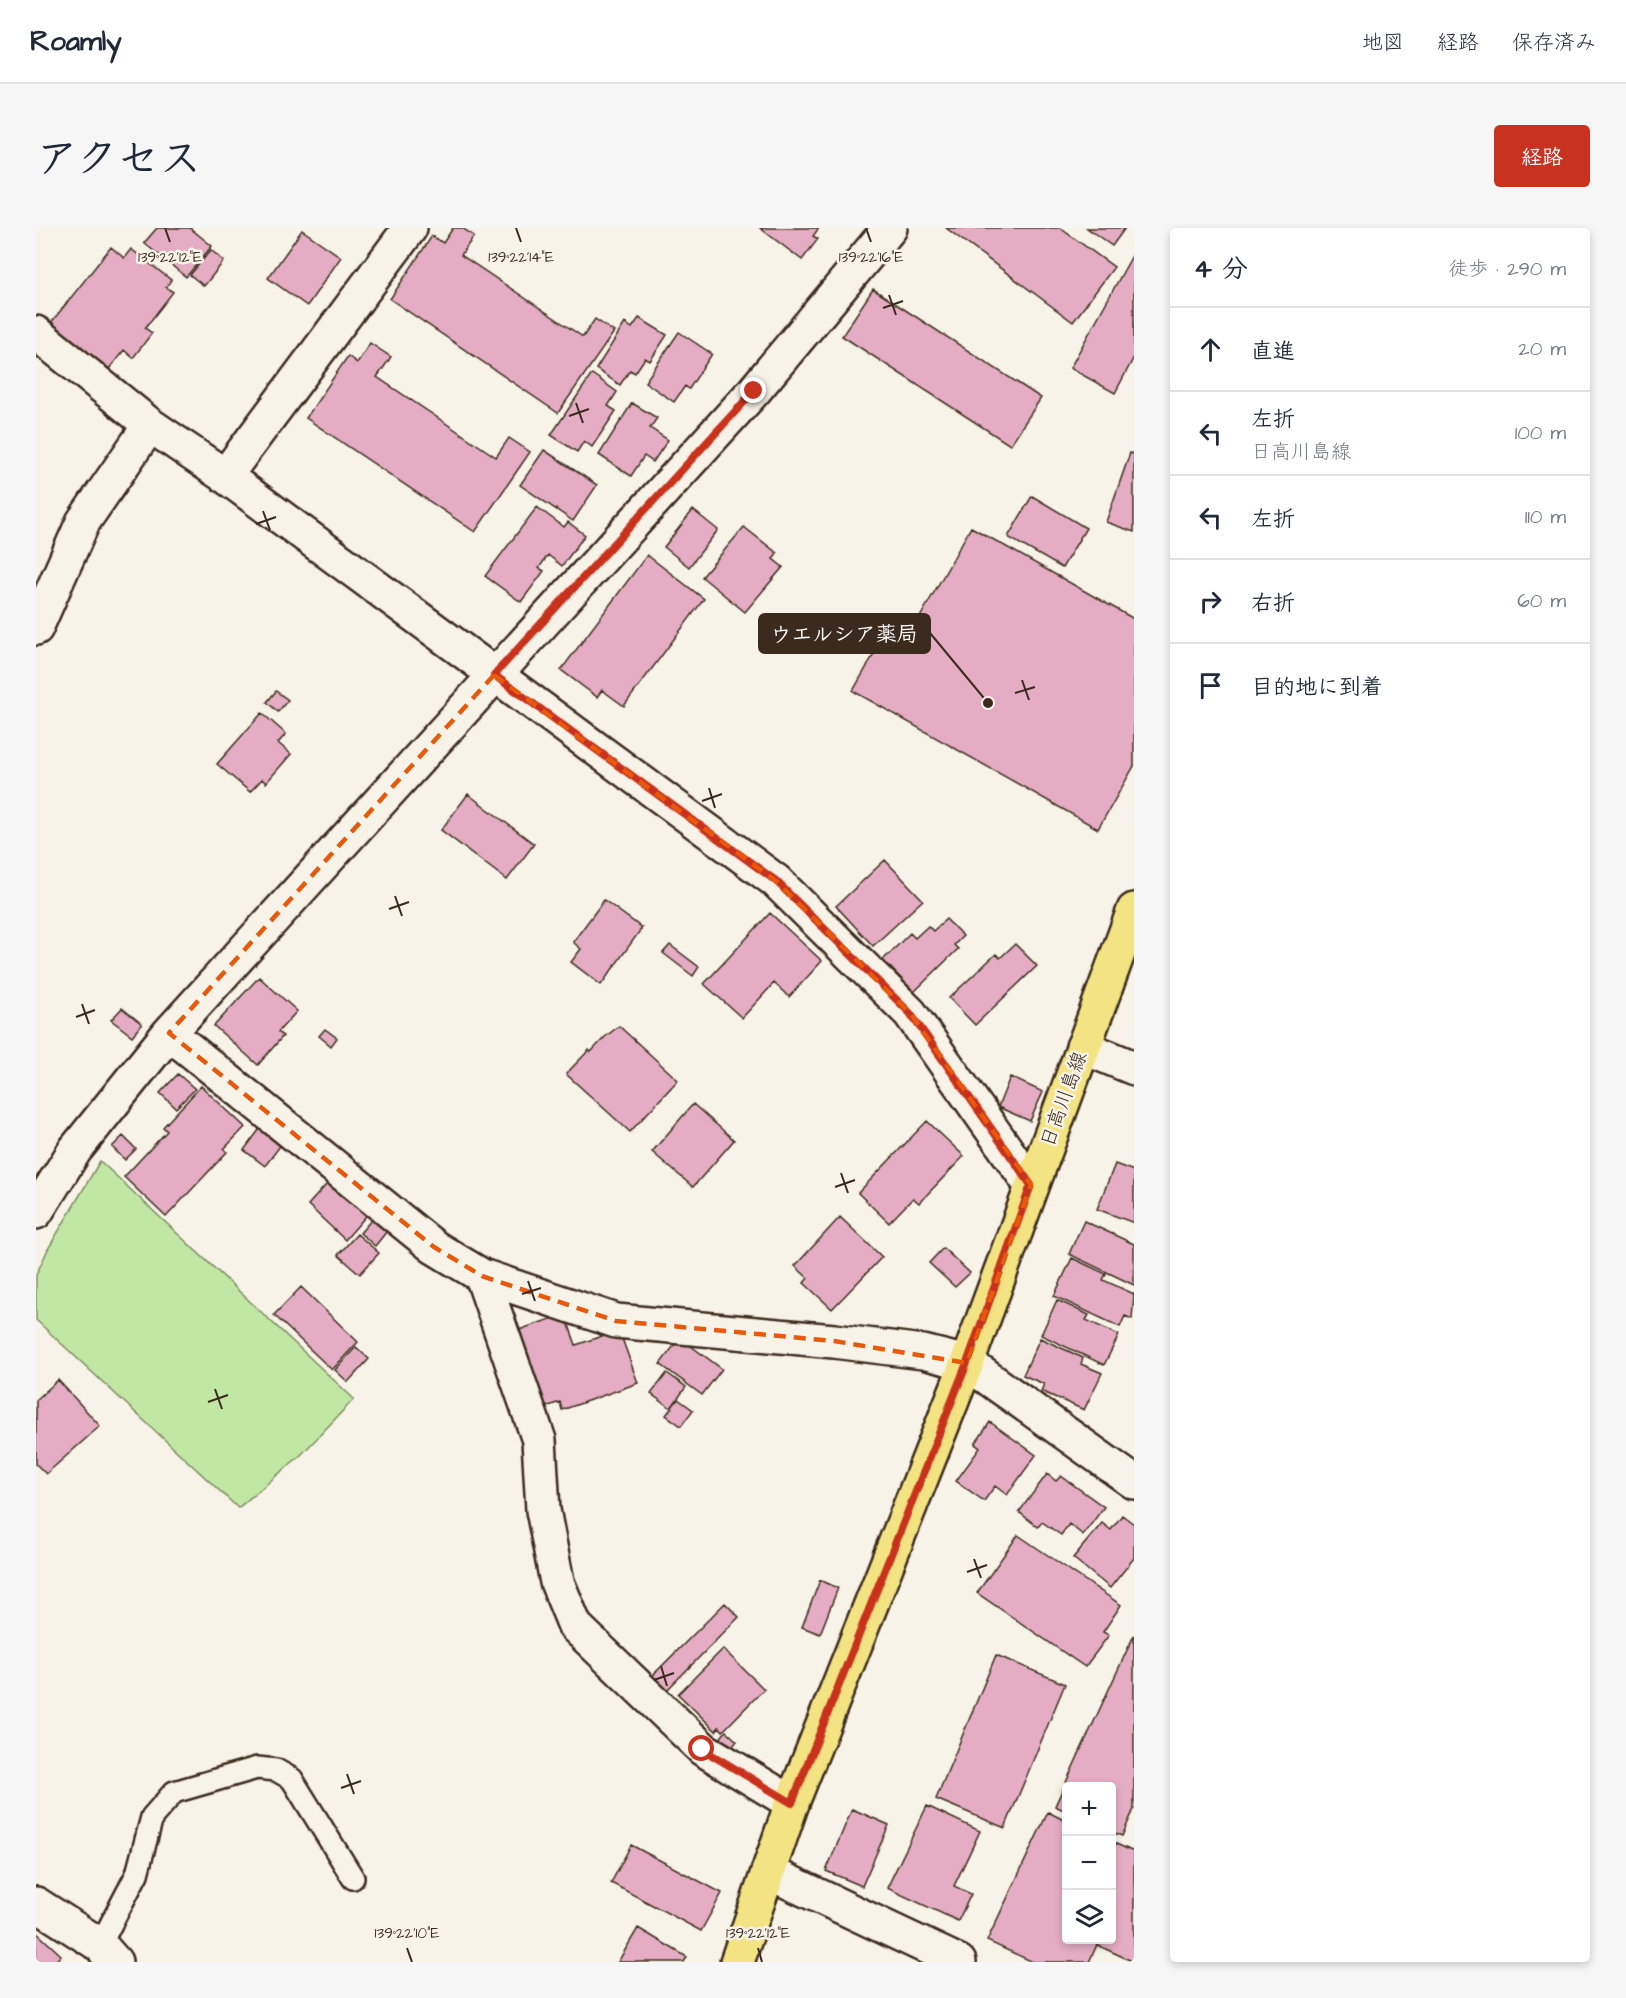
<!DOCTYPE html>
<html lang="ja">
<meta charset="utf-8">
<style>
:root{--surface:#fff;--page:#f6f6f7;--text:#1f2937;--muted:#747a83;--line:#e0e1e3;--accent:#c8321e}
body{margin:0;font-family:"Architects Daughter","Klee One",sans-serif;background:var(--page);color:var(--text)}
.controls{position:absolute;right:18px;bottom:18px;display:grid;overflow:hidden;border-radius:6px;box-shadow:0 3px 9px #0003}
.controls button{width:54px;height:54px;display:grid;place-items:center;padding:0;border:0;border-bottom:2px solid var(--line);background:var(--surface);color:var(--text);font:30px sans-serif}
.stop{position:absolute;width:18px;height:18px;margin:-14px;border:4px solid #c8321e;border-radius:50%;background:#fff}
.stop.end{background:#c8321e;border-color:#fff;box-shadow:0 2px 6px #0008}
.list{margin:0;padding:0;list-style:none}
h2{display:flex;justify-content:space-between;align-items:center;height:78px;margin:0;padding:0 24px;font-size:26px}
h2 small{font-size:20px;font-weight:400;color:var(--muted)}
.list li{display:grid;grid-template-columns:39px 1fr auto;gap:18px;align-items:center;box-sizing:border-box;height:84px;padding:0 24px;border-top:2px solid var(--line)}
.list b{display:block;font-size:22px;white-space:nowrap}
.list p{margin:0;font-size:20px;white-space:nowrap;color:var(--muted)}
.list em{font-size:20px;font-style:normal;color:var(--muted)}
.icon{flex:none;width:33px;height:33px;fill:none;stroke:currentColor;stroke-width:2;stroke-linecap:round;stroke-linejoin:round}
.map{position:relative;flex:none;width:1098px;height:1734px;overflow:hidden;border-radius:6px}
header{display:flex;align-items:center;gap:36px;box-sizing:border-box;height:84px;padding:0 30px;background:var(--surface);border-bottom:2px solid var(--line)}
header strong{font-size:28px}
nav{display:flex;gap:33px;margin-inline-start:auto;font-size:21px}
.intro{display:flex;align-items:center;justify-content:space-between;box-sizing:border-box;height:144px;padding:0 36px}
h1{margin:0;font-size:42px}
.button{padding:15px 27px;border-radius:6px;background:var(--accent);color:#fff;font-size:21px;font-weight:700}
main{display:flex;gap:36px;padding:0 36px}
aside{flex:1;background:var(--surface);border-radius:6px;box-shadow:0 3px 9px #0003}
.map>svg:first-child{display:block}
.green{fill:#c0e8a4;stroke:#7e8961;stroke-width:1.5}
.building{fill:#e4adc3;stroke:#3b2a1e;stroke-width:1.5}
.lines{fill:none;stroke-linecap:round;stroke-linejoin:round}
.lane-casing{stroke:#3b2a1e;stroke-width:26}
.street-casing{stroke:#3b2a1e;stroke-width:38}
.primary-casing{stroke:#3b2a1e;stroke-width:38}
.lane{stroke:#f7f3e8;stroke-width:21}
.street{stroke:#f7f3e8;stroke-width:33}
.primary{stroke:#f4e382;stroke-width:33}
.route{stroke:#c8321e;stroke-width:8}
.marked{fill:none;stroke:#e8590c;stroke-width:4.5;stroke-dasharray:12 8;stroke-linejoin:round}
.ticks{fill:none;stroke:#3b2a1e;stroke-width:2}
.labels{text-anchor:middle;stroke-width:5;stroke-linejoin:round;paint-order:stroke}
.street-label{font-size:20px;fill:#3b2a1e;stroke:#f7f3e8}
.ticks-label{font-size:15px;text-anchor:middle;fill:#3b2a1e;stroke:#f7f3e8;stroke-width:5;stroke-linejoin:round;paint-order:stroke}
.leader{fill:none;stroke:#3b2a1e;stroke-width:2}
.callout-dot{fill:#3b2a1e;stroke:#f7f3e8;stroke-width:2}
.callout{fill:#3b2a1e;stroke:#3b2a1e;stroke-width:2}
.callout-label{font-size:21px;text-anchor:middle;font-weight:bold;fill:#fff}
</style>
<header>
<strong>Roamly</strong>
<nav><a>地図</a><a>経路</a><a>保存済み</a></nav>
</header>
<div class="intro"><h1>アクセス</h1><a class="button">経路</a></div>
<main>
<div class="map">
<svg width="1098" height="1734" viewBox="0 0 1098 1734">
<rect width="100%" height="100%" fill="#f7f3e8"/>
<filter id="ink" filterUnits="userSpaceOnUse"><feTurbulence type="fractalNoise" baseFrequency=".0167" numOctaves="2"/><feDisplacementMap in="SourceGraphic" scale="12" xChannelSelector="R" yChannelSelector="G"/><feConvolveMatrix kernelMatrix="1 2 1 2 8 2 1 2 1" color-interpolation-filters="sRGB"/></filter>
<g filter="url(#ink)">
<path class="green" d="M 64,933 L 318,1171 L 265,1227 L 202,1280 L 0,1092 L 0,1047 L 12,1021 Z"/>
<path class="building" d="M 121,0 L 154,0 L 176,18 L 150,49 L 108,15 Z
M 417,0 L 426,0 L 438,8 L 425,27 L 547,109 L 559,91 L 578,104 L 522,185 L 354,71 L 396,8 L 407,15 Z
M 724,0 L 783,0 L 777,8 L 782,11 L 766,32 Z
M 910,0 L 1024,0 L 1078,39 L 1037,94 Z
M 1051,0 L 1089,0 L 1076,18 Z
M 266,2 L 305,29 L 271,78 L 232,50 Z
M 75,19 L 88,30 L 95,21 L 135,52 L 130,59 L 137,64 L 109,100 L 116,105 L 97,130 L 88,122 L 73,141 L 14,96 Z
M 175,22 L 188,33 L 168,58 L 154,47 Z
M 1098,24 L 1098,129 L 1079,165 L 1034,140 Z
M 837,61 L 1005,170 L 974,217 L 806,108 Z
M 603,90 L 631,107 L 614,133 L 609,130 L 599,145 L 594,142 L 584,157 L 560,141 L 589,95 L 596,100 Z
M 643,104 L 676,126 L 653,161 L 649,158 L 638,174 L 609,154 Z
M 334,115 L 355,129 L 341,149 L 460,229 L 473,210 L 494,224 L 439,304 L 270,190 L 312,128 L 321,135 Z
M 556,146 L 581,164 L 572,178 L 580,183 L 556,219 L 548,213 L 541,224 L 515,207 Z
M 596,175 L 621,190 L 614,200 L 632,212 L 617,234 L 608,228 L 595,248 L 563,227 Z
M 508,222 L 561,257 L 537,293 L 484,257 Z
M 1094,225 L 1098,226 L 1098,304 L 1070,294 Z
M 996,268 L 1050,300 L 1026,340 L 972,309 Z
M 501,279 L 528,299 L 532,294 L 549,307 L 526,338 L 512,327 L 503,340 L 508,343 L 485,374 L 449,348 Z
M 657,282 L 682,302 L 653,339 L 628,319 Z
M 708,299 L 741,325 L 737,331 L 747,339 L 709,384 L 666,349 Z
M 935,299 L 1098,391 L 1098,538 L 1062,601 L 817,463 L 851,403 L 870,414 Z
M 611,327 L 668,371 L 588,478 L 566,462 L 561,469 L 525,442 Z
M 240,463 L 252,472 L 242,484 L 231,474 Z
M 226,485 L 250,506 L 242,515 L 255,526 L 230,555 L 226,551 L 214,564 L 181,536 Z
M 432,566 L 498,616 L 471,652 L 405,602 Z
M 849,632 L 887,672 L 837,718 L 800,678 Z
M 568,672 L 606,700 L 565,757 L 535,734 L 545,721 L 537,714 Z
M 734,685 L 786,733 L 753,769 L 738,755 L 706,790 L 668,756 Z
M 910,691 L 927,708 L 918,717 L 922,721 L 878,764 L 847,732 L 874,705 L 879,710 L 892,698 L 897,703 Z
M 979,716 L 1001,738 L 939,797 L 913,770 L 960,726 L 964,730 Z
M 634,717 L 663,739 L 657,748 L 627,725 Z
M 223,749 L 261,783 L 242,804 L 247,808 L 222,837 L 178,798 Z
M 86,780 L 106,796 L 96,808 L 75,792 Z
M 583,798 L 642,852 L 594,904 L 530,846 L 553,822 L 555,824 L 569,809 Z
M 289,801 L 301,810 L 295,818 L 283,808 Z
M 142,846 L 159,861 L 140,880 L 124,865 Z
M 974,849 L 1007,864 L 994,893 L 962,879 Z
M 165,858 L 209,899 L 188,921 L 191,924 L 130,989 L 88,949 L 131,903 L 127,899 Z
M 657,876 L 698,912 L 657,959 L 616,924 Z
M 891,893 L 928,928 L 883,975 L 877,970 L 853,995 L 822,965 Z
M 226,898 L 247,914 L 229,938 L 208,922 Z
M 87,908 L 100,921 L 89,932 L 76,919 Z
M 1079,936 L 1098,943 L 1098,995 L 1061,981 Z
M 299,947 L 336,981 L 309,1012 L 272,977 Z
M 804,989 L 846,1029 L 796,1081 L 768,1055 L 772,1050 L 759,1038 Z
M 337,990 L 351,1003 L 339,1018 L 324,1005 Z
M 1048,993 L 1098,1016 L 1098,1057 L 1033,1026 Z
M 321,1006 L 343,1025 L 324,1046 L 302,1027 Z
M 907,1020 L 934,1045 L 919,1059 L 893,1035 Z
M 1036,1030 L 1070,1046 L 1067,1052 L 1098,1066 L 1096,1091 L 1089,1088 L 1084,1099 L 1018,1068 Z
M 265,1059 L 322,1114 L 296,1142 L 238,1087 Z
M 1021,1072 L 1053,1087 L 1050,1092 L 1083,1107 L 1068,1137 L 1005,1107 Z
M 529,1086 L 540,1117 L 583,1102 L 602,1155 L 526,1182 L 524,1174 L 507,1180 L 480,1103 Z
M 644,1110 L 686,1141 L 666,1167 L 624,1136 Z
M 1004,1110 L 1047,1130 L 1045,1136 L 1066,1145 L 1048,1182 L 1005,1163 L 1008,1156 L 987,1147 Z
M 320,1119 L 333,1131 L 312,1154 L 299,1142 Z
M 631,1145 L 650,1159 L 635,1180 L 615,1166 Z
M 22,1152 L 64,1198 L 10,1246 L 0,1236 L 0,1172 Z
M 642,1171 L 657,1182 L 645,1198 L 630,1187 Z
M 954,1194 L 1000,1227 L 971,1267 L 959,1258 L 948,1273 L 920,1253 L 944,1220 L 939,1216 Z
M 1011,1246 L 1020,1253 L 1025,1248 L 1068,1279 L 1047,1307 L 1033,1296 L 1025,1307 L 1006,1294 L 1002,1299 L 983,1284 Z
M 1086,1287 L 1098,1296 L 1098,1330 L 1074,1360 L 1037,1330 L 1066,1295 L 1075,1302 Z
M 982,1307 L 1085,1377 L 1067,1404 L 1073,1407 L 1049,1439 L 941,1365 Z
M 784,1352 L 802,1360 L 784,1406 L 766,1399 Z
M 689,1375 L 703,1389 L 628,1465 L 613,1451 Z
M 1098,1407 L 1098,1581 L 1086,1608 L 1076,1604 L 1076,1558 L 1030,1558 L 1030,1583 L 1019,1578 Z
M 687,1421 L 728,1461 L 687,1503 L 683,1499 L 680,1503 L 642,1466 Z
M 960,1427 L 1029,1456 L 969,1600 L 900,1571 Z
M 690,1503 L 701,1513 L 694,1521 L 683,1512 Z
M 891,1578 L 944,1603 L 918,1658 L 935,1666 L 922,1693 L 851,1660 Z
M 816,1581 L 853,1597 L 826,1658 L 790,1643 Z
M 1012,1584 L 1030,1593 L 1030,1712 L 1076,1712 L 1076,1614 L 1098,1624 L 1098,1734 L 1061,1717 L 1053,1734 L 997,1734 L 951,1713 Z
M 595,1617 L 686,1665 L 665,1703 L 575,1655 Z
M 602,1700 L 651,1729 L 648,1734 L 582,1734 Z
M 0,1704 L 25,1727 L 19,1734 L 0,1734 Z"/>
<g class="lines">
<defs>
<path id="lane" d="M 64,1717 L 101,1646 L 116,1589 L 138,1564 L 221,1540 L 240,1542 L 256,1551 L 317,1650"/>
<path id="street" d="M 0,105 L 114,197 L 189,248 L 740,653 L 874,785 L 995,957
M 189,248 L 374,0
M 0,400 L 47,294 L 114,197
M 133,805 L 398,1019 L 446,1048 L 580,1093 L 798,1113 L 887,1124 L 931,1135 L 1098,1254
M 1047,819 L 1098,840
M 0,984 L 39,922 L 133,805 L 718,163 L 854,0
M 446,1048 L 503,1212 L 507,1282 L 521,1354 L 539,1398 L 667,1521 L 756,1575
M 732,1644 L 923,1734
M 0,1676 L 64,1717 L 79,1734"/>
<path id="primary" d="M 701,1734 L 756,1575 L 931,1135 L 1098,682"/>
</defs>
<use href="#lane" class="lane-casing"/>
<use href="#street" class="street-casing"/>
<use href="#primary" class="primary-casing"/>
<use href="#lane" class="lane"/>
<use href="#street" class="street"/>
<use href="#primary" class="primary"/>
</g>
</g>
<g class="lines" filter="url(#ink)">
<path class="route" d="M 666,1521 L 756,1575 L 931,1135 L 995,957 L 874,785 L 740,653 L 458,447 L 718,163"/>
</g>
<path class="marked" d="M 458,447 L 740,653 L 874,785 L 995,957 L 931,1135 L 798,1113 L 580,1093 L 446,1048 L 398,1019 L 133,805 Z"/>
<path class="ticks" d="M 129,0 L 134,14M 480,0 L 485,14M 830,0 L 835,14M 853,67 L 860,87M 847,80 L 867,73M 540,175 L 547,195M 533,188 L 553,181M 227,283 L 234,302M 220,296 L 240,289M 986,452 L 993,472M 979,465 L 999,459M 673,560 L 679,580M 666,573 L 686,566M 359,668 L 366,688M 353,681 L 373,674M 46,776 L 53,796M 40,789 L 59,782M 805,945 L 812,965M 799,959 L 819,952M 492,1053 L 499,1073M 486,1066 L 505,1060M 179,1161 L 186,1181M 172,1174 L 192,1167M 938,1331 L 945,1350M 931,1344 L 951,1337M 625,1438 L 631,1458M 618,1452 L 638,1445M 311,1546 L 318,1566M 305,1560 L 325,1553M 371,1720 L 376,1734M 722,1720 L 726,1734"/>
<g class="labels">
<g class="street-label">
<text transform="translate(1027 871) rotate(-70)" y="7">日高川島線</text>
</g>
</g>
<g class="ticks-label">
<text x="134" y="34">139°22'12"E</text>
<text x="485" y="34">139°22'14"E</text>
<text x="835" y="34">139°22'16"E</text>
<text x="371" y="1710">139°22'10"E</text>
<text x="722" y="1710">139°22'12"E</text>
</g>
<path class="leader" d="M952 475L894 405"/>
<circle class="callout-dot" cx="952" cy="475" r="6"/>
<rect class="callout" x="723" y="386" width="171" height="39" rx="6"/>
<g class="callout-label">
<text x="808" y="413">ウエルシア薬局</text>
</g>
</svg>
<div class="controls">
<button>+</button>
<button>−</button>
<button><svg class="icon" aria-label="layers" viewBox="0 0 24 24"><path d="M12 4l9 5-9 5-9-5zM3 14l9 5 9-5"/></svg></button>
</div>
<div class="stop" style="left:666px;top:1521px"></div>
<div class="stop end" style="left:718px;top:163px"></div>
</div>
<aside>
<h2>4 分<small>徒歩 · 290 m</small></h2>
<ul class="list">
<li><svg class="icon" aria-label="ahead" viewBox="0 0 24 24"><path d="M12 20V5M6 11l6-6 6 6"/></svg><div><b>直進</b></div><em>20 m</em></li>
<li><svg class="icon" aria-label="left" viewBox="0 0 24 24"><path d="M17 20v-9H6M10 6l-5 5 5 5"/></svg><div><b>左折</b><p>日高川島線</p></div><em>100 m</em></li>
<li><svg class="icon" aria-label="left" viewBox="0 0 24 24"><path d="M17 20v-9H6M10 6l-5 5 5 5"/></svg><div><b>左折</b></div><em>110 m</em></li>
<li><svg class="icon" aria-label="right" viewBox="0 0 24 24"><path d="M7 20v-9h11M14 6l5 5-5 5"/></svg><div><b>右折</b></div><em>60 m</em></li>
<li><svg class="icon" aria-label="arrive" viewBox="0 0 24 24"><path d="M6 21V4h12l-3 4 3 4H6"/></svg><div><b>目的地に到着</b></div></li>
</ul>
</aside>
</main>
